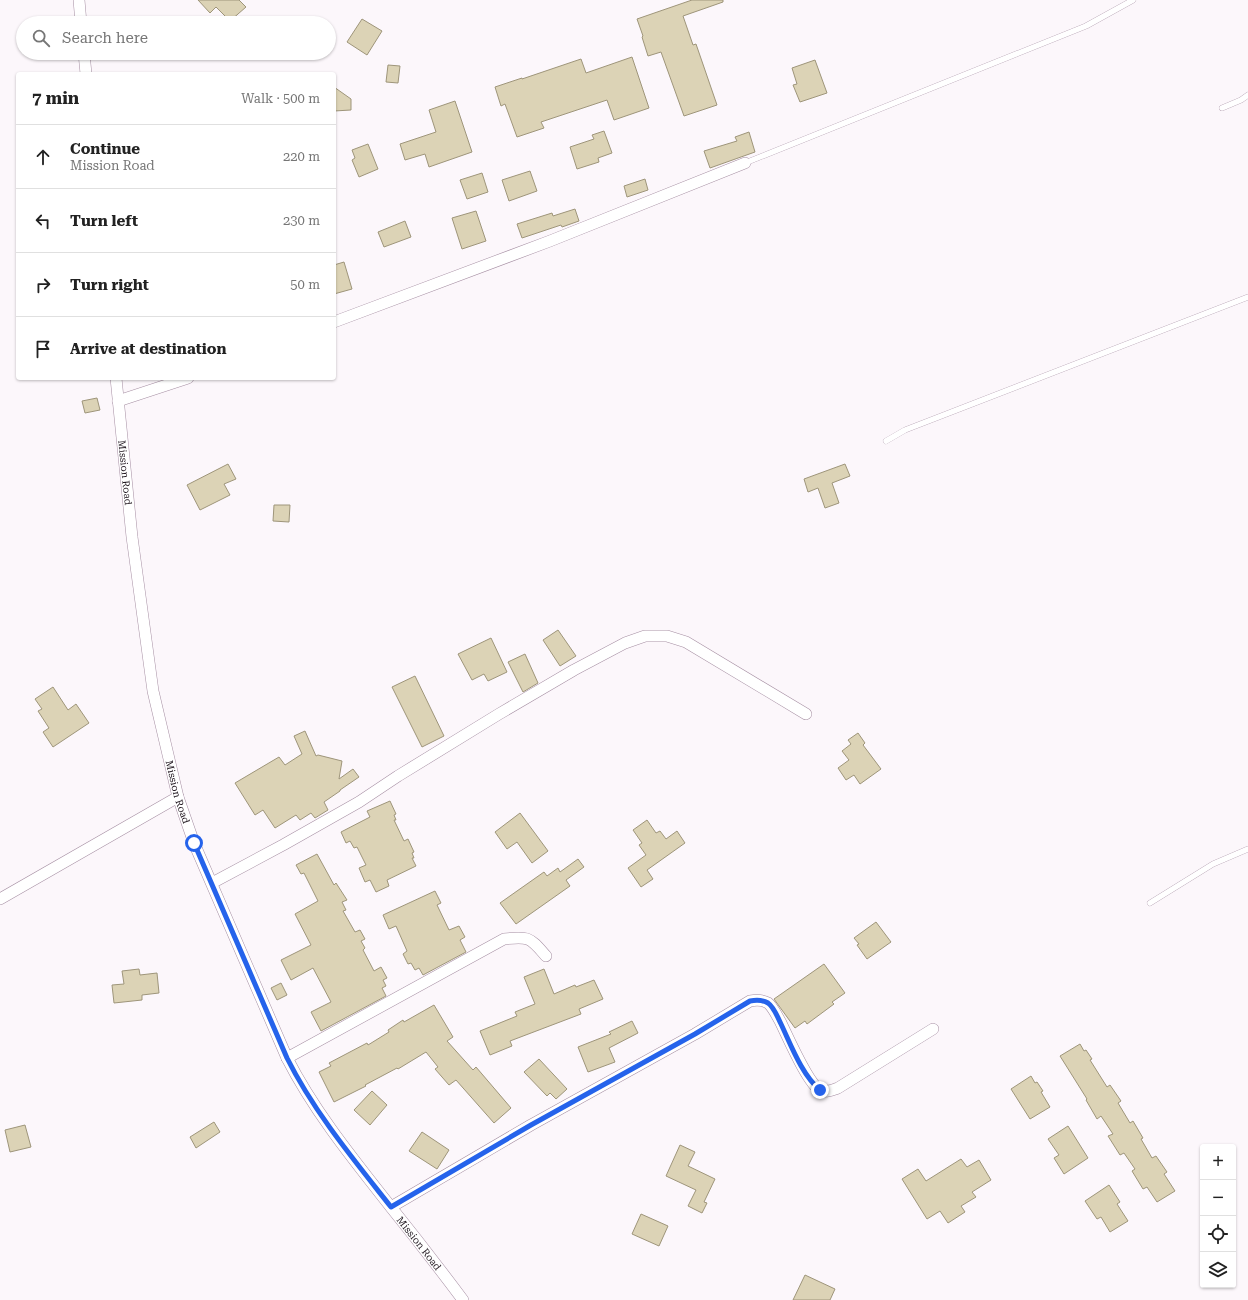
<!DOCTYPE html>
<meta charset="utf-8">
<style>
:root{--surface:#fff;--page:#f2f2f2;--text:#222;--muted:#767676;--line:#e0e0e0}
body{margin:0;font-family:"Roboto Serif",serif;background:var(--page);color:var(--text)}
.controls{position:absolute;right:12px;bottom:12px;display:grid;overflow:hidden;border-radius:4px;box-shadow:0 1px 3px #0004}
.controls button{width:36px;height:36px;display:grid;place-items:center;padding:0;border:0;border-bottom:1px solid var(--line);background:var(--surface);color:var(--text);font:20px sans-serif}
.stop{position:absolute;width:12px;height:12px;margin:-9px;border:3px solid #2563eb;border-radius:50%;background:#fff}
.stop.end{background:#2563eb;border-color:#fff;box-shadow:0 1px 4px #0008}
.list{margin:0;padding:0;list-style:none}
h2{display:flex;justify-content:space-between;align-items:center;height:52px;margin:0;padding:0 16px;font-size:17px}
h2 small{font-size:13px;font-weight:400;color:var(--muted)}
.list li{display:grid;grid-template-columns:26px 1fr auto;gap:12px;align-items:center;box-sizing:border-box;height:64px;padding:0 16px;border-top:1px solid var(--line)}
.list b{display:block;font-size:15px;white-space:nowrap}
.list p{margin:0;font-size:13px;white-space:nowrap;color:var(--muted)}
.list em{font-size:13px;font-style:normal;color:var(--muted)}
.icon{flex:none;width:22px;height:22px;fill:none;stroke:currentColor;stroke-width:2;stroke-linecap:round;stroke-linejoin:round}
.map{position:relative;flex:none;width:1248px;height:1300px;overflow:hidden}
.search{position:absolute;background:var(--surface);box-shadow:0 1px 3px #0004;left:16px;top:16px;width:320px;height:44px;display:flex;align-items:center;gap:10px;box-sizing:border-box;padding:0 14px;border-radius:22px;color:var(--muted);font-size:15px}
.panel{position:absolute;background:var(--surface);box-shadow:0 1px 3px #0004;left:16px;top:72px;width:320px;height:308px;border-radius:4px}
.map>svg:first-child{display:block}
.building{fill:#dcd3b6;stroke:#9e957a}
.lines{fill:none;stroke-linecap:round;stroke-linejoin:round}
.service-casing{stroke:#a68fa3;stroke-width:6}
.minor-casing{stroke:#a68fa3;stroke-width:12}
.service{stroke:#fff;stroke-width:5.5}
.minor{stroke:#fff;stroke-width:11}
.route{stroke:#2563eb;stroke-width:5}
.labels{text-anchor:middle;stroke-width:3.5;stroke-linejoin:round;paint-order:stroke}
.street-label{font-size:10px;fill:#231a22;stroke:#fff}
</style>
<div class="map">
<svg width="1248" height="1300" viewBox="0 0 1248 1300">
<rect width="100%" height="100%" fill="#fcf7fb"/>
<path class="building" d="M 198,0 L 239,0 L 246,7 L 230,21 L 216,7 L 210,13 Z
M 692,0 L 723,0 L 723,2 L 683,16 L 693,45 L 696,44 L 717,105 L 684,116 L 661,52 L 648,56 L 642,37 L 643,36 L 637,19 Z
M 362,19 L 382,31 L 367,55 L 347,42 Z
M 632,57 L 649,108 L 614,120 L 607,100 L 541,122 L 544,128 L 517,137 L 505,104 L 501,106 L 495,87 L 522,78 L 522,79 L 581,59 L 586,73 Z
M 815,60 L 827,93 L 800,102 L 793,85 L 797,84 L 792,68 Z
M 388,65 L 400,66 L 398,83 L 386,82 Z
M 334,87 L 351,99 L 351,110 L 334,111 Z
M 455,101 L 472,152 L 429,167 L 425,154 L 405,160 L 400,144 L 436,132 L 429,110 Z
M 604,131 L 612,153 L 598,158 L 599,162 L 577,169 L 570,147 L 594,139 L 592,135 Z
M 749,132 L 755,152 L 710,168 L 704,151 L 737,141 L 735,137 Z
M 368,144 L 378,169 L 359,177 L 352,160 L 355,158 L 352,150 Z
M 530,171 L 537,191 L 509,201 L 502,180 Z
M 482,173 L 488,192 L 467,199 L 460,180 Z
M 645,179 L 648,190 L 627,197 L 624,186 Z
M 575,209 L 579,221 L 562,227 L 561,225 L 522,238 L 517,224 L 552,213 L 553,216 Z
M 476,211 L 486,241 L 462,249 L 452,218 Z
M 405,221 L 411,237 L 384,247 L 378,232 Z
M 344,262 L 352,289 L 334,294 L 334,265 Z
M 97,398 L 100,410 L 85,413 L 82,401 Z
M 228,464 L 236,479 L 224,484 L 230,495 L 200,510 L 187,485 Z
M 845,464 L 850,476 L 832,483 L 839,503 L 825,508 L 818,488 L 808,492 L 804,479 Z
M 274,505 L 290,505 L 289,522 L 273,521 Z
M 558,630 L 576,656 L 560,666 L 543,640 Z
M 491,638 L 507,672 L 488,681 L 484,674 L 472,680 L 458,654 Z
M 525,654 L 538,683 L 523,692 L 508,662 Z
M 415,676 L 444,736 L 422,747 L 392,687 Z
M 53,687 L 68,710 L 76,704 L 89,723 L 53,747 L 43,732 L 49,728 L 38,711 L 42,709 L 35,699 Z
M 305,731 L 316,756 L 318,755 L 342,761 L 339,779 L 353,769 L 359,777 L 340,790 L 340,791 L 324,802 L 328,810 L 315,818 L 311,813 L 300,820 L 296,815 L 275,828 L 263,810 L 255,815 L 235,783 L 279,757 L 285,765 L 302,754 L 294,736 Z
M 858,733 L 865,743 L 863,745 L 881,769 L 860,784 L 854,775 L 846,780 L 838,768 L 849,760 L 842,751 L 851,744 L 848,740 Z
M 390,801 L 396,814 L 394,815 L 396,820 L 394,820 L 404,841 L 408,839 L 414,852 L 412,853 L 414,858 L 412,858 L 416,866 L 387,880 L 389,886 L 376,892 L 370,880 L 365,882 L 359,868 L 366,865 L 357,847 L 354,848 L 350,841 L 346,843 L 341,832 L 370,817 L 367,811 Z
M 520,813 L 548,851 L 532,863 L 517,842 L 507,849 L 495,832 Z
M 647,820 L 656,833 L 660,831 L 666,839 L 677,831 L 685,843 L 647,870 L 653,879 L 641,887 L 628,868 L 646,855 L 639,845 L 642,843 L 633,830 Z
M 317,854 L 334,885 L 336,883 L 347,900 L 342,902 L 346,910 L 343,911 L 355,932 L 360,930 L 365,939 L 361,941 L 365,948 L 363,950 L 374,971 L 381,967 L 387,978 L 383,980 L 386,986 L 382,988 L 386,996 L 321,1031 L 311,1012 L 331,1002 L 313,968 L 291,980 L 281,960 L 311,945 L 295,914 L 318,901 L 304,873 L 301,874 L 296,865 Z
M 578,859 L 584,867 L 566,880 L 570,886 L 516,924 L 500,903 L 544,872 L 547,876 L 558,868 L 560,872 Z
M 435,891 L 441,903 L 437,905 L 449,930 L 459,926 L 465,937 L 460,940 L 466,952 L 423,975 L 419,968 L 415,970 L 411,963 L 408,964 L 403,954 L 407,951 L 396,926 L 389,929 L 383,915 Z
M 876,922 L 891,942 L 867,959 L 857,945 L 859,944 L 854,938 Z
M 824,964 L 845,993 L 832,1002 L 834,1004 L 807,1024 L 805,1021 L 795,1028 L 774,999 Z
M 139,969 L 140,975 L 157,973 L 159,993 L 142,995 L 142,1000 L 114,1003 L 112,985 L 124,984 L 122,971 Z
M 544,969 L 554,994 L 575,985 L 576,987 L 594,980 L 603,999 L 579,1009 L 581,1014 L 510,1041 L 512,1046 L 490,1055 L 480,1031 L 517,1016 L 515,1012 L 535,1004 L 524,977 Z
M 281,983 L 287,995 L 277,1000 L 271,988 Z
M 434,1005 L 453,1037 L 447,1041 L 473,1070 L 476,1067 L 511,1108 L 494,1123 L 456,1080 L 449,1085 L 435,1069 L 438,1067 L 426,1052 L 398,1069 L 397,1068 L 365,1085 L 366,1086 L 334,1102 L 319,1072 L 331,1066 L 329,1063 L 367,1043 L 368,1045 L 389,1032 L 388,1030 L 403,1020 L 404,1022 Z
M 632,1021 L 638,1033 L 609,1048 L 615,1062 L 588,1072 L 578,1047 L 611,1034 L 609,1032 Z
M 1080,1044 L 1084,1051 L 1086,1050 L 1092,1059 L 1090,1060 L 1107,1087 L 1110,1085 L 1121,1101 L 1118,1103 L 1130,1123 L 1133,1121 L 1143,1138 L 1141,1139 L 1152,1158 L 1156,1156 L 1167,1172 L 1164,1174 L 1175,1191 L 1157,1202 L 1147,1187 L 1143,1189 L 1132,1171 L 1135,1169 L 1124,1153 L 1120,1155 L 1108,1136 L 1113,1134 L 1101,1116 L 1097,1119 L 1086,1100 L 1087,1099 L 1060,1056 Z
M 539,1059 L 567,1089 L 556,1099 L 550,1093 L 547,1096 L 524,1072 Z
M 1031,1076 L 1035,1083 L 1037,1082 L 1043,1091 L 1041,1092 L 1050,1107 L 1030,1119 L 1011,1089 Z
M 372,1091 L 387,1105 L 370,1125 L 354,1110 Z
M 214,1122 L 220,1132 L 196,1148 L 190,1137 Z
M 25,1125 L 31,1147 L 10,1152 L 5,1130 Z
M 1068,1126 L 1088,1158 L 1064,1174 L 1054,1158 L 1059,1155 L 1048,1139 Z
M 422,1132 L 449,1150 L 437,1169 L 409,1151 Z
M 680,1145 L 695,1152 L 688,1166 L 715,1179 L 704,1202 L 707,1203 L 702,1213 L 688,1206 L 696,1190 L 666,1176 Z
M 961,1159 L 967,1167 L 979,1160 L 991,1180 L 972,1192 L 976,1197 L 961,1206 L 965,1212 L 948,1223 L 940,1211 L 927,1219 L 902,1179 L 918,1169 L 926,1181 Z
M 1109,1185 L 1120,1202 L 1117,1204 L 1128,1221 L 1110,1232 L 1101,1217 L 1097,1219 L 1085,1201 Z
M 641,1214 L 668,1226 L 659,1246 L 632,1234 Z
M 805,1275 L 835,1289 L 830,1300 L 793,1300 Z"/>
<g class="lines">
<defs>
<path id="service" d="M 1222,108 L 1241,100 L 1248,95
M 745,163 L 1086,26 L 1133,0
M 886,441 L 905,430 L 1248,297
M 1150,903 L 1213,864 L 1248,849"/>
<g id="minor">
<path d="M 79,0 L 81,23"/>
<path d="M 84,53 L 86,74"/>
<path d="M 334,322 L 550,241 L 745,163"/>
<path id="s1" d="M 116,378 L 132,537 L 153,691 L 178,797 L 194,843 L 287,1058 C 314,1111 353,1159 390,1206 C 415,1237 439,1268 463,1300"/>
<path d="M 118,401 L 188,378"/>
<path d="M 212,883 L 283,845 L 359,802 L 398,776 L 499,714 L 574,670 L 625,643 L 645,636 L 667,636 L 686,642 L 806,714"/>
<path d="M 0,899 L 178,797"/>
<path d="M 287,1058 L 504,939 C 530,936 530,938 546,956"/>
<path d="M 391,1207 L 531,1125 L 695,1034 L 750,1001 C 756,1000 763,1000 768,1003 C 773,1007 777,1016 780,1021 C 787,1035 808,1084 820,1090 C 827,1093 832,1090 838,1088 L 933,1029"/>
</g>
</defs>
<use href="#service" class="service-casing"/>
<use href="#minor" class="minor-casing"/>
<use href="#service" class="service"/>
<use href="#minor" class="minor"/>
</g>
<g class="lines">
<path class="route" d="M 194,843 L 287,1058 C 314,1112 354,1160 391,1207 L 531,1125 L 695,1034 L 750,1001 C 756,1000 763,1000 768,1003 C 774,1007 778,1018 781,1024 C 791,1045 802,1075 820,1090"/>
</g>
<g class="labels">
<g class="street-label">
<text dy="4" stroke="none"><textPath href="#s1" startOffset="95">Mission Road</textPath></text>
<text dy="4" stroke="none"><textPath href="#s1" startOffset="419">Mission Road</textPath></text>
<text dy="4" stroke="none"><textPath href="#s1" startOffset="935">Mission Road</textPath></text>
</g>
</g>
</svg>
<div class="controls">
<button>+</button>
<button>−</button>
<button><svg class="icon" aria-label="locate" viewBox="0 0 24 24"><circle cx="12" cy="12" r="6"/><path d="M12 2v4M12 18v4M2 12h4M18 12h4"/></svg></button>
<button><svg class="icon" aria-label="layers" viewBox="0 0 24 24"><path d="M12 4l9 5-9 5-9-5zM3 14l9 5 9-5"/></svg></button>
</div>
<div class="stop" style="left:194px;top:843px"></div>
<div class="stop end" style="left:820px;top:1090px"></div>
<div class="search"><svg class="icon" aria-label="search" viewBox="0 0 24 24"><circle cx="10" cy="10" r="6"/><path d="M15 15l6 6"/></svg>Search here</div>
<section class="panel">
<h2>7 min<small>Walk · 500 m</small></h2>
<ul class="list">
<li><svg class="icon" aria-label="ahead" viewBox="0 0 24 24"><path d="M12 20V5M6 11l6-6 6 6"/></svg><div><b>Continue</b><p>Mission Road</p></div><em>220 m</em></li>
<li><svg class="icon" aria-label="left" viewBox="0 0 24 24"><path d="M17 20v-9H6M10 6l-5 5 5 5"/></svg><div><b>Turn left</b></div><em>230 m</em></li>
<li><svg class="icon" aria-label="right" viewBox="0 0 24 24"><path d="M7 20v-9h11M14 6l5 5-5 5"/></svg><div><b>Turn right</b></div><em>50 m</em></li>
<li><svg class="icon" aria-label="arrive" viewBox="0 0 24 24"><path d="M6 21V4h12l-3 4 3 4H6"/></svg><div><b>Arrive at destination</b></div></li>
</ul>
</section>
</div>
